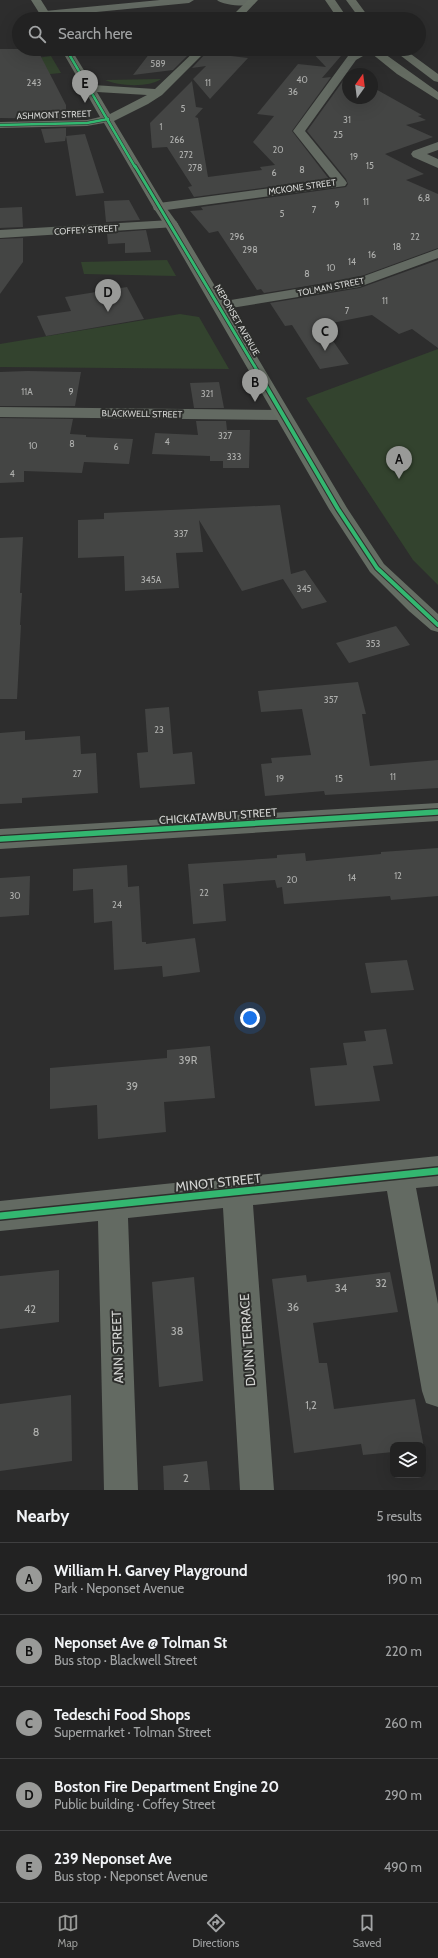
<!DOCTYPE html>
<meta charset="utf-8">
<style>
:root{--surface:#222;--page:#2a2a2a;--text:#f1f3f6;--muted:#a2a4a5;--line:#3f3f40;--accent:#999a98}
body{margin:0;font-family:Cabin,sans-serif;background:var(--page);color:var(--text)}
.controls{position:absolute;right:12px;bottom:12px;display:grid;overflow:hidden;border-radius:8px;box-shadow:0 4px 16px #0002}
.controls button{width:36px;height:36px;display:grid;place-items:center;padding:0;border:0;border-bottom:1px solid var(--line);background:var(--surface);color:var(--text);font:20px sans-serif}
.compass{position:absolute;left:342px;top:68px;width:36px;height:36px;border-radius:50%;background:var(--surface);box-shadow:0 4px 16px #0002;rotate:14deg}
.you{position:absolute;left:250px;top:1018px;width:14px;height:14px;margin:-10px;border:3px solid #fff;border-radius:50%;background:#1a73e8;box-shadow:0 0 0 6px #1a73e833}
.badge{display:grid;place-items:center;width:26px;height:26px;border-radius:50%;background:var(--accent);color:#111;font-size:13px;font-weight:700}
.pin{position:absolute;translate:-50% -33px;filter:drop-shadow(0 1px 2px #0008)}
.pin::after{content:'';position:absolute;top:21px;width:14px;height:12px;background:inherit;clip-path:polygon(0 0,100% 0,50% 100%)}
.list{margin:0;padding:0;list-style:none}
h2{display:flex;justify-content:space-between;align-items:center;height:52px;margin:0;padding:0 16px;font-size:17px}
h2 small{font-size:13px;font-weight:400;color:var(--muted)}
.list li{display:grid;grid-template-columns:26px 1fr auto;gap:12px;align-items:center;box-sizing:border-box;height:72px;padding:0 16px;border-top:1px solid var(--line)}
.list b{display:block;font-size:15px;white-space:nowrap}
.list p{margin:0;font-size:13px;white-space:nowrap;color:var(--muted)}
.list em{font-size:13px;font-style:normal;color:var(--muted)}
.icon{flex:none;width:22px;height:22px;fill:none;stroke:currentColor;stroke-width:2;stroke-linecap:round;stroke-linejoin:round}
.map{position:relative;flex:none;width:438px;height:1490px;overflow:hidden}
.search{position:absolute;background:var(--surface);box-shadow:0 4px 16px #0002;left:12px;right:12px;top:12px;height:44px;display:flex;align-items:center;gap:10px;box-sizing:border-box;padding:0 14px;border-radius:22px;color:var(--muted);font-size:15px}
.sheet{height:412px;background:var(--surface)}
nav{display:flex;justify-content:space-around;align-items:center;box-sizing:border-box;height:56px;border-top:1px solid var(--line);background:var(--surface);font-size:11px;color:var(--muted)}
nav a{display:grid;justify-items:center;gap:2px}
nav .on{color:var(--accent)}
.map>svg:first-child{display:block}
.green{fill:#33432e}
.building{fill:#444544}
.lines{fill:none;stroke-linecap:round;stroke-linejoin:round}
.street{fill:#636a62;fill-rule:evenodd}
.secondary{fill:#656d63;fill-rule:evenodd}
.primary{fill:#646b61;fill-rule:evenodd}
.cycleway-far4-casing{stroke:#2d2e2c;stroke-width:3.5}
.cycleway-far3-casing{stroke:#2d2e2c;stroke-width:4.5}
.cycleway-far2-casing{stroke:#2d2e2c;stroke-width:6}
.cycleway-far1-casing{stroke:#2d2e2c;stroke-width:8}
.cycleway-casing{stroke:#2d2e2c;stroke-width:10}
.cycleway-far4{stroke:#33b770;stroke-width:2.5}
.cycleway-far3{stroke:#33b770;stroke-width:3}
.cycleway-far2{stroke:#33b770;stroke-width:4}
.cycleway-far1{stroke:#33b770;stroke-width:5.5}
.cycleway{stroke:#33b770;stroke-width:7}
.labels{text-anchor:middle;stroke-width:4;stroke-linejoin:round;paint-order:stroke}
.number-label{font-size:9px;fill:#afb0ae}
.far-street-label{font-size:9px;fill:#d3d4d2;stroke:#2d2e2c}
.street-label{font-size:11px;fill:#d3d4d2;stroke:#2d2e2c}
.near-number-label{font-size:11px;fill:#afb0ae}
.near-street-label{font-size:13px;fill:#d3d4d2;stroke:#2d2e2c}
</style>
<div class="map">
<svg width="438" height="1490" viewBox="0 0 438 1490">
<rect width="100%" height="100%" fill="#2d2d2d"/>
<path class="green" d="M 51,56 L 61,73 L 19,77 L 0,63 Z
M 161,79 C 149,88 118,86 105,80 Z
M 167,260 L 176,276 L 84,274 L 81,262 Z
M 180,314 L 199,317 L 229,369 L 0,367 L 0,344 Z
M 438,349 L 438,585 L 413,560 L 306,398 Z"/>
<path class="building" d="M 0,49 L 37,49 L 66,105 L 66,119 L 0,118 Z
M 153,49 L 173,49 L 192,51 L 173,70 L 133,75 Z
M 309,49 L 347,49 L 322,78 L 331,77 L 292,131 L 329,179 L 194,197 L 188,187 L 192,186 L 167,147 L 152,148 L 150,123 L 192,81 L 196,107 L 203,108 L 195,117 L 198,118 L 208,177 L 262,170 L 260,167 L 275,165 L 253,142 L 274,116 L 257,114 L 298,64 L 326,67 Z
M 206,53 L 248,58 L 210,99 L 193,79 L 206,66 L 192,68 Z
M 348,74 L 348,98 L 372,98 L 372,87 L 422,115 L 418,116 L 426,120 L 406,125 L 433,137 L 385,154 L 424,174 L 406,180 L 438,194 L 438,248 L 356,278 L 264,293 L 261,289 L 257,290 L 218,231 L 209,233 L 190,211 L 203,210 L 201,207 L 346,187 L 348,184 L 346,179 L 307,131 Z
M 66,128 L 66,136 L 85,134 L 104,193 L 76,196 L 66,136 L 65,141 L 45,143 L 41,129 Z
M 129,200 L 140,220 L 106,222 L 104,201 Z
M 22,207 L 23,227 L 0,228 L 0,208 Z
M 146,230 L 151,252 L 125,253 L 125,243 L 108,244 L 107,233 Z
M 23,238 L 23,262 L 0,294 L 0,239 Z
M 438,260 L 438,348 L 412,329 L 399,334 L 372,315 L 322,325 L 349,364 L 320,369 L 292,325 L 285,326 L 270,303 L 360,288 Z
M 127,287 L 144,319 L 46,336 L 37,316 L 71,311 L 65,297 Z
M 27,371 L 81,372 L 75,406 L 0,406 L 0,372 Z
M 219,382 L 224,408 L 194,408 L 190,383 Z
M 0,418 L 73,419 L 70,434 L 86,435 L 86,437 L 133,439 L 129,464 L 84,462 L 82,473 L 24,471 L 24,482 L 0,483 Z
M 196,421 L 226,421 L 227,430 L 250,430 L 249,468 L 223,468 L 223,461 L 210,461 L 210,456 L 152,454 L 155,433 L 198,435 Z
M 280,505 L 291,574 L 305,570 L 327,602 L 302,609 L 283,579 L 242,591 L 199,520 L 203,552 L 176,553 L 179,588 L 125,591 L 124,556 L 78,558 L 78,520 L 104,519 L 104,513 Z
M 23,537 L 20,593 L 22,593 L 20,625 L 21,625 L 17,699 L 0,699 L 0,538 Z
M 396,626 L 410,645 L 349,663 L 336,643 Z
M 358,682 L 366,714 L 362,714 L 370,766 L 438,760 L 438,788 L 325,795 L 324,791 L 265,796 L 261,764 L 272,763 L 271,758 L 311,755 L 302,709 L 261,712 L 258,691 Z
M 169,707 L 173,754 L 192,752 L 195,784 L 140,788 L 137,753 L 148,752 L 145,709 Z
M 25,731 L 25,740 L 80,736 L 81,754 L 96,753 L 98,793 L 22,798 L 22,803 L 0,804 L 0,733 Z
M 438,848 L 438,896 L 391,900 L 390,896 L 284,904 L 282,887 L 277,888 L 275,880 L 223,884 L 226,921 L 193,924 L 188,864 L 277,858 L 277,855 L 305,853 L 306,861 L 381,854 L 381,852 Z
M 127,865 L 128,887 L 139,886 L 142,942 L 146,942 L 146,944 L 195,938 L 200,972 L 163,977 L 162,966 L 114,970 L 112,921 L 94,923 L 93,889 L 73,891 L 73,869 Z
M 30,876 L 29,915 L 0,917 L 0,878 Z
M 407,960 L 414,990 L 371,993 L 365,963 Z
M 386,1029 L 393,1064 L 373,1066 L 380,1101 L 315,1106 L 310,1068 L 347,1065 L 343,1043 L 366,1041 L 364,1031 Z
M 210,1046 L 215,1098 L 164,1102 L 166,1132 L 98,1139 L 97,1105 L 50,1109 L 50,1068 L 167,1058 L 167,1050 Z
M 59,1270 L 59,1322 L 0,1329 L 0,1276 Z
M 390,1272 L 398,1312 L 313,1323 L 319,1363 L 327,1363 L 334,1409 L 415,1399 L 424,1448 L 423,1445 L 393,1445 L 393,1452 L 363,1455 L 361,1444 L 294,1453 L 272,1279 L 306,1275 L 307,1282 Z
M 194,1277 L 203,1381 L 159,1387 L 152,1282 Z
M 71,1395 L 72,1461 L 0,1471 L 0,1404 Z
M 207,1461 L 210,1490 L 164,1490 L 163,1466 Z"/>
<g class="lines">
<path class="street" d="M 160,0 L 194,0 L 189,3 L 45,17 L 40,14 L 45,11 Z
M 217,0 L 249,0 L 255,3 C 250,8 222,5 217,0 Z
M 377,49 L 378,51 L 377,53 L 363,56 L 356,60 L 305,131 L 345,180 L 347,183 L 345,186 L 159,211 L 154,210 L 153,207 L 154,204 L 159,203 L 332,180 L 293,131 L 348,56 L 360,50 Z
M 438,142 L 438,150 L 427,154 L 438,159 L 438,168 L 413,157 L 411,154 L 413,151 Z
M 171,220 L 176,221 L 178,224 L 176,227 L 0,238 L 0,230 Z
M 438,249 L 438,258 L 359,287 L 219,310 L 214,309 L 212,306 L 214,303 L 219,302 L 356,279 Z
M 0,407 L 283,410 L 289,412 L 291,415 L 289,418 L 283,420 L 0,417 Z
M 438,803 L 438,821 L 0,849 L 0,829 Z
M 438,1156 L 438,1186 L 416,1188 L 438,1304 L 438,1407 L 426,1403 L 422,1391 L 387,1191 L 253,1205 L 274,1490 L 240,1490 L 223,1208 L 128,1218 L 138,1490 L 104,1490 L 98,1221 L 0,1231 L 0,1201 L 232,1177 L 237,1175 L 240,1177 Z"/>
<path class="secondary" d="M 31,0 L 41,0 L 53,19 L 43,19 Z
M 248,0 L 258,0 L 240,19 L 229,19 Z
M 61,49 L 71,49 L 93,85 L 155,89 L 197,49 L 208,49 L 162,95 L 148,104 L 114,121 L 165,206 L 178,224 L 347,508 L 384,564 L 438,614 L 438,632 L 431,630 L 409,611 L 370,572 L 329,509 L 164,224 L 153,207 L 104,123 L 87,126 L 0,128 L 0,122 L 87,120 L 100,117 ZM 97,92 L 147,95 L 110,114 Z"/>
<path class="primary" d="M 325,0 L 335,0 L 348,19 L 338,19 Z
M 346,0 L 356,0 L 370,19 L 360,19 Z
M 366,49 L 378,49 L 438,92 L 438,100 L 397,74 Z
M 392,49 L 404,49 L 438,74 L 438,82 L 434,81 Z"/>
<defs>
<path id="cycleway-far4" d="M 66,49 L 135,167
M 0,125 L 87,123 L 108,119"/>
<path id="cycleway-far3" d="M 135,166 L 264,382"/>
<path id="cycleway-far2" d="M 263,381 L 338,509 L 377,568 L 438,625"/>
<path id="cycleway-far1" d="M 0,839 L 438,812"/>
<path id="cycleway" d="M 0,1216 L 438,1171"/>
</defs>
<use href="#cycleway-far4" class="cycleway-far4-casing"/>
<use href="#cycleway-far3" class="cycleway-far3-casing"/>
<use href="#cycleway-far2" class="cycleway-far2-casing"/>
<use href="#cycleway-far1" class="cycleway-far1-casing"/>
<use href="#cycleway" class="cycleway-casing"/>
<use href="#cycleway-far4" class="cycleway-far4"/>
<use href="#cycleway-far3" class="cycleway-far3"/>
<use href="#cycleway-far2" class="cycleway-far2"/>
<use href="#cycleway-far1" class="cycleway-far1"/>
<use href="#cycleway" class="cycleway"/>
</g>
<g class="labels">
<g class="number-label">
<text x="158" y="67">589</text>
<text x="302" y="83">40</text>
<text x="34" y="86">243</text>
<text x="208" y="86">11</text>
<text x="293" y="95">36</text>
<text x="183" y="112">5</text>
<text x="347" y="123">31</text>
<text x="161" y="130">1</text>
<text x="338" y="138">25</text>
<text x="177" y="143">266</text>
<text x="278" y="153">20</text>
<text x="186" y="158">272</text>
<text x="354" y="160">19</text>
<text x="370" y="169">15</text>
<text x="195" y="171">278</text>
<text x="302" y="173">8</text>
<text x="274" y="176">6</text>
<text x="424" y="201">6,8</text>
<text x="366" y="205">11</text>
<text x="337" y="208">9</text>
<text x="314" y="213">7</text>
<text x="282" y="217">5</text>
<text x="237" y="240">296</text>
<text x="415" y="240">22</text>
<text x="397" y="250">18</text>
<text x="250" y="253">298</text>
<text x="372" y="258">16</text>
<text x="352" y="265">14</text>
<text x="331" y="271">10</text>
<text x="307" y="277">8</text>
<text x="385" y="304">11</text>
<text x="347" y="314">7</text>
<text x="27" y="395">11A</text>
<text x="71" y="395">9</text>
<text x="207" y="397">321</text>
<text x="225" y="439">327</text>
<text x="167" y="445">4</text>
<text x="72" y="447">8</text>
<text x="33" y="449">10</text>
<text x="116" y="450">6</text>
<text x="234" y="460">333</text>
<text x="12" y="477">4</text>
<text x="181" y="537">337</text>
<text x="151" y="583">345A</text>
<text x="304" y="592">345</text>
<text x="373" y="647">353</text>
<text x="331" y="703">357</text>
<text x="159" y="733">23</text>
<text x="77" y="777">27</text>
<text x="393" y="780">11</text>
<text x="280" y="782">19</text>
<text x="339" y="782">15</text>
<text x="398" y="879">12</text>
<text x="352" y="881">14</text>
<text x="292" y="883">20</text>
<text x="204" y="896">22</text>
<text x="15" y="899">30</text>
<text x="117" y="908">24</text>
</g>
<g class="far-street-label">
<text transform="translate(54 115) rotate(-2)" y="3">ASHMONT STREET</text>
<text transform="translate(302 187) rotate(-8)" y="3">MCKONE STREET</text>
<text transform="translate(86 230) rotate(-3)" y="3">COFFEY STREET</text>
<text transform="translate(331 287) rotate(-11)" y="3">TOLMAN STREET</text>
<text transform="translate(237 320) rotate(60)" y="3">NEPONSET AVENUE</text>
<text transform="translate(142 414) rotate(1)" y="3">BLACKWELL STREET</text>
</g>
<g class="street-label">
<text transform="translate(218 816) rotate(-4)" y="4">CHICKATAWBUT STREET</text>
</g>
<g class="near-number-label">
<text x="188" y="1064">39R</text>
<text x="132" y="1090">39</text>
<text x="381" y="1287">32</text>
<text x="341" y="1292">34</text>
<text x="293" y="1311">36</text>
<text x="30" y="1313">42</text>
<text x="177" y="1335">38</text>
<text x="311" y="1409">1,2</text>
<text x="36" y="1436">8</text>
<text x="186" y="1482">2</text>
</g>
<g class="near-street-label">
<text transform="translate(218 1182) rotate(-6)" y="5">MINOT STREET</text>
<text transform="translate(247 1340) rotate(-94)" y="5">DUNN TERRACE</text>
<text transform="translate(117 1347) rotate(-92)" y="5">ANN STREET</text>
</g>
</g>
</svg>
<div class="controls">
<button><svg class="icon" aria-label="layers" viewBox="0 0 24 24"><path d="M12 4l9 5-9 5-9-5zM3 14l9 5 9-5"/></svg></button>
</div>
<svg class="compass" viewBox="-18 -18 36 36"><path d="M0-13l5 13h-10z" fill="#e53935"/><path d="M0 13l5-13h-10z" fill="#a2a4a5"/></svg>
<div class="you"></div>
<div class="pin badge" style="left:399px;top:479px">A</div>
<div class="pin badge" style="left:255px;top:402px">B</div>
<div class="pin badge" style="left:325px;top:351px">C</div>
<div class="pin badge" style="left:108px;top:312px">D</div>
<div class="pin badge" style="left:85px;top:103px">E</div>
<div class="search"><svg class="icon" aria-label="search" viewBox="0 0 24 24"><circle cx="10" cy="10" r="6"/><path d="M15 15l6 6"/></svg>Search here</div>
</div>
<section class="sheet">
<h2>Nearby<small>5 results</small></h2>
<ul class="list">
<li><span class="badge">A</span><div><b>William H. Garvey Playground</b><p>Park · Neponset Avenue</p></div><em>190 m</em></li>
<li><span class="badge">B</span><div><b>Neponset Ave @ Tolman St</b><p>Bus stop · Blackwell Street</p></div><em>220 m</em></li>
<li><span class="badge">C</span><div><b>Tedeschi Food Shops</b><p>Supermarket · Tolman Street</p></div><em>260 m</em></li>
<li><span class="badge">D</span><div><b>Boston Fire Department Engine 20</b><p>Public building · Coffey Street</p></div><em>290 m</em></li>
<li><span class="badge">E</span><div><b>239 Neponset Ave</b><p>Bus stop · Neponset Avenue</p></div><em>490 m</em></li>
</ul>
</section>
<nav>
<a class="on"><svg class="icon" aria-label="map" viewBox="0 0 24 24"><path d="M3 6l6-2 6 2 6-2v14l-6 2-6-2-6 2zM9 4v14M15 6v14"/></svg>Map</a>
<a><svg class="icon" aria-label="directions" viewBox="0 0 24 24"><path d="M12 3l9 9-9 9-9-9zM9 14v-3h6M13 9l2 2-2 2"/></svg>Directions</a>
<a><svg class="icon" aria-label="saved" viewBox="0 0 24 24"><path d="M7 4h10v16l-5-4-5 4z"/></svg>Saved</a>
</nav>
